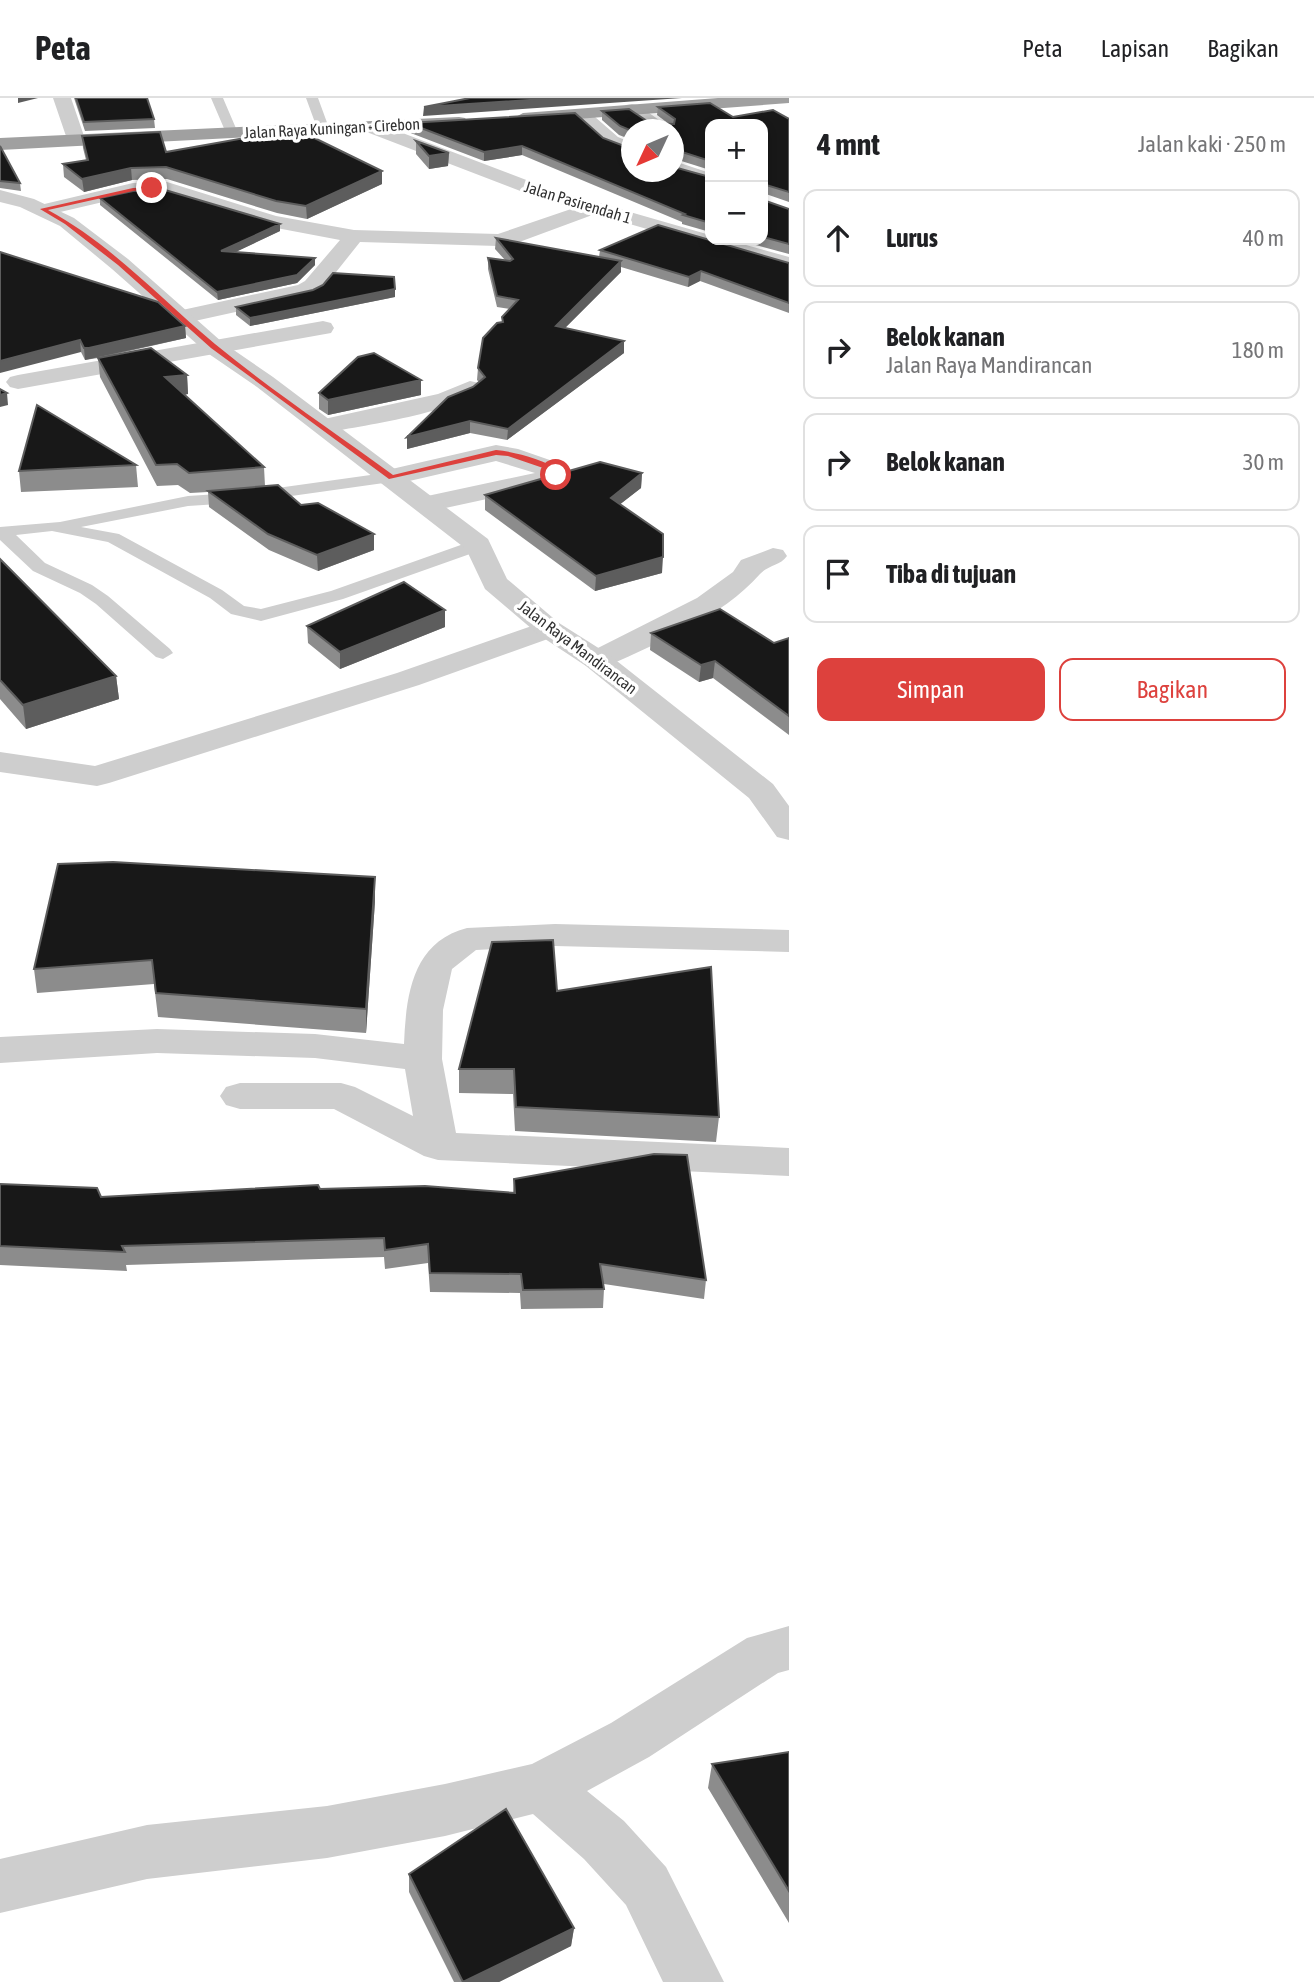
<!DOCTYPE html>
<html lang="id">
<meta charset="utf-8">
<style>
:root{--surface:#fff;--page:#f2f2f2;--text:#202124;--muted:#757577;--line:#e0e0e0;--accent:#dd413d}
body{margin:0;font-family:"Asap Condensed",sans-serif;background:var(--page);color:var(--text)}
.controls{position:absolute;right:21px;top:21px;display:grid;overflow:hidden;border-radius:14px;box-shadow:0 4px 10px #0003}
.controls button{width:63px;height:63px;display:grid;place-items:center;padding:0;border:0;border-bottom:2px solid var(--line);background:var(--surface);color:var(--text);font:35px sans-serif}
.compass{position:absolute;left:621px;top:21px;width:63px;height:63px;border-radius:50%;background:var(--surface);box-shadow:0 4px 10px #0003;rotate:226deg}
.stop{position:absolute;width:21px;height:21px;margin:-16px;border:5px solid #dd413d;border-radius:50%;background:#fff}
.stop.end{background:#dd413d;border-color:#fff;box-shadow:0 2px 7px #0008}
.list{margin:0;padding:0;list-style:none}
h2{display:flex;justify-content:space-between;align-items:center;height:91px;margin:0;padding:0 28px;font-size:30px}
h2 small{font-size:23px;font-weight:400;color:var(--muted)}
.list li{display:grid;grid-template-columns:46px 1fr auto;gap:21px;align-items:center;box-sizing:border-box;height:98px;margin:0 14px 14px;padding:0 14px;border:2px solid var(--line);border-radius:14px}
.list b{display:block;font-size:26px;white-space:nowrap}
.list p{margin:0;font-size:23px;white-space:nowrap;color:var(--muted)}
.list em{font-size:23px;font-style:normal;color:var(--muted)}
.actions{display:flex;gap:14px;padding:21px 28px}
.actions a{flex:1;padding:16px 0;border:2px solid var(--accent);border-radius:14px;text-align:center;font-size:24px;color:var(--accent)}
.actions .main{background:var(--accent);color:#fff}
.icon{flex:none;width:38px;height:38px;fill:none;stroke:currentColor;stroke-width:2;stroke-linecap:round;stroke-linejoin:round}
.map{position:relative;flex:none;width:789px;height:1884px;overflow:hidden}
header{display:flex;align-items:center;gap:42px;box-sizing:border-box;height:98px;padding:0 35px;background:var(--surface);border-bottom:2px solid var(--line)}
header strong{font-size:33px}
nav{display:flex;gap:38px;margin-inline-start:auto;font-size:24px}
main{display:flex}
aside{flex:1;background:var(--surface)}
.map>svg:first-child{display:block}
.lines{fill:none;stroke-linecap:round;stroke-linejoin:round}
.service{fill:#cecece;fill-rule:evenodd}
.minor{fill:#cecece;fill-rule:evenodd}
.tertiary{fill:#cecece;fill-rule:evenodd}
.trunk{fill:#a0a0a0;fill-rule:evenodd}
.wall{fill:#8c8c8c}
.shaded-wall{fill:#5d5d5d}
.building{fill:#181818;stroke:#5d5d5d;stroke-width:2}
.route{fill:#dd413d}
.labels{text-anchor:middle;stroke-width:7;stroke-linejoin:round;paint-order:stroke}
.far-street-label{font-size:16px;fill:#313131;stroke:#fff}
</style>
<header>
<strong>Peta</strong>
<nav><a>Peta</a><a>Lapisan</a><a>Bagikan</a></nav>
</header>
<main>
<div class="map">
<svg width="789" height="1884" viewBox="0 0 789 1884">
<rect width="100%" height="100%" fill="#fff"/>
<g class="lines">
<path class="service" d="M 211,0 L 223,0 L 238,35 L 236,38 L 226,35 Z
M 306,0 L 318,0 L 329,30 L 327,32 L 317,30 Z
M 392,374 L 398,375 L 400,379 L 398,383 L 249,404 L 188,408 L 81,429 L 119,436 L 222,492 L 244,508 L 261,511 L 331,493 L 472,443 L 484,443 L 487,447 L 484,451 L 343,501 L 261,523 L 231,516 L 210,500 L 108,444 L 52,433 L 16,437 L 45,465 L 92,487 L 108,498 L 170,551 L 173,555 L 163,561 L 156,559 L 96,506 L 80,495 L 33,473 L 0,442 L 0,429 L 60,424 L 188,398 L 249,394 Z"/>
<path class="minor" d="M 53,0 L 71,0 L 85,41 L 83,45 L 69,45 L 67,41 Z
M 632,6 L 638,7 L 673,32 L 651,32 L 626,15 L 623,11 L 626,7 Z
M 581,11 L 587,12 L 618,39 L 632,45 L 632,58 L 604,47 L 575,20 L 572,16 Z
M 371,23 L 550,91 L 710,137 L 710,142 L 728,142 L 789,159 L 789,172 L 595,116 L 522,143 L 498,148 L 360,144 L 321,193 L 313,197 L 181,226 L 173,224 L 170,219 L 173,214 L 298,187 L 305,183 L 340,142 L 266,128 L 166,96 L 133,97 L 43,118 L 36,116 L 33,112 L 36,108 L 133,85 L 167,84 L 276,118 L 354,132 L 498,136 L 574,110 L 536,99 L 364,33 L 362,29 L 364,25 Z
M 674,63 L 710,75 L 710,87 L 668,74 L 674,74 Z
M 323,223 L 331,225 L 334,230 L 331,235 L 18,291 L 10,289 L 6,284 L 10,279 L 18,277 Z
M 470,283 L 479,285 L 482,290 C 466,313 355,329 324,335 L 315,333 L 312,328 L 315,323 L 438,296 Z
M 496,347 L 518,351 L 567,368 L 571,374 L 560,385 L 427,414 L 418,412 L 414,406 L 418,400 L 535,375 L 496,363 L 392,387 L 383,385 L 379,379 L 383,373 Z
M 773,450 L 783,452 L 787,458 C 780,468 768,467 760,476 C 721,520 661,543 608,568 L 597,571 L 586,568 L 582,562 L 586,556 L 697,500 L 733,474 L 741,462 Z
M 549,522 L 559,525 L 564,531 L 559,537 L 419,587 L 109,685 L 97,688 L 0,674 L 0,654 L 95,668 L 397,575 Z
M 555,826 L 789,832 L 789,854 L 555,848 L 476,852 L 452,871 L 443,912 L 442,961 L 456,1035 L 789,1050 L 789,1078 L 438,1062 L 424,1058 L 334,1011 L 240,1011 L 226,1007 L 220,998 L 226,989 L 240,985 L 341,985 L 355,989 L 413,1018 L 405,971 L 315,960 L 157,955 L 0,965 L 0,939 L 157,931 L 315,936 L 404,946 C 406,898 412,844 467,830 Z
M 789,1528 L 789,1572 L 778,1575 L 649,1659 L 587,1693 L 624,1723 L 666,1769 L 724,1884 L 663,1884 L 626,1807 L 584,1761 L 533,1716 L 445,1738 L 327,1760 L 147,1781 L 0,1815 L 0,1761 L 147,1727 L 327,1708 L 445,1686 L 532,1666 L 611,1625 L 747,1540 Z"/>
<path class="tertiary" d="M 0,92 L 34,101 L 74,120 L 128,161 L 222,244 L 273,279 L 488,441 L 507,481 L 559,525 L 608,556 L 773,686 L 789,708 L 789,742 L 777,739 L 749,700 L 586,568 L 539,537 L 485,491 L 466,451 L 257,289 L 206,254 L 112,171 L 60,128 L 20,109 L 0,104 Z"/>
<path class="trunk" d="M 718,0 L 789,0 L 789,5 L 523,25 L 514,20 L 523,15 Z
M 459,19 L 465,20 L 468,24 L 465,28 L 0,52 L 0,40 Z"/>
</g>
<path class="wall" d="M 74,0 L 147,0 L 154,21 L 155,30 L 85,33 Z
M 658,9 L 733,19 L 789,21 L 789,104 L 763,95 L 763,26 L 710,26 L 710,72 L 675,61 L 674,61 L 674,32 L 632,32 L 632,42 L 619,37 L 602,22 L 602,13 L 650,25 L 669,26 L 657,17 Z
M 575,15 L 632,74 L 710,79 L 710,134 L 682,126 L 682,124 L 522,57 L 484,63 L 408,34 L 408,25 Z
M 82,38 L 166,54 L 382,86 L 307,121 L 277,115 L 167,81 L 132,82 L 84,94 L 64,79 L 63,66 L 86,62 L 83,50 Z
M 416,43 L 449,55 L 448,68 L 429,71 L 416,56 Z
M 0,48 L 20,85 L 21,93 L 0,90 Z
M 100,100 L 280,126 L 280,133 L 235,154 L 315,160 L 315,167 L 297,185 L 218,202 L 100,107 Z
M 763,102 L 789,111 L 789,156 L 737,142 L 763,142 Z
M 496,140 L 599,159 L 600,152 L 789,165 L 789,215 L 700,183 L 688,189 L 621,169 L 621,174 L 565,230 L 624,255 L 507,342 L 470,335 L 407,351 L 407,339 L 479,284 L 477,282 L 478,270 L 502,224 L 502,219 L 510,211 L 497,209 L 488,171 L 488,160 L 505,162 L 495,151 Z
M 0,154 L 185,228 L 186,240 L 99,260 L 187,277 L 188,296 L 185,297 L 264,369 L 265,388 L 301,407 L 374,436 L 374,452 L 318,473 L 269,452 L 209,409 L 208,394 L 190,395 L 178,387 L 157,388 L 100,279 L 98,260 L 85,262 L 81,254 Z
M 395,199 L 250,228 L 236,217 L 236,209 Z
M 421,282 L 421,297 L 328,317 L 319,311 L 319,295 Z
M 136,367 L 138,389 L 21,394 L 19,373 Z
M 642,375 L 641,390 L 620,406 L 662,475 L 595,493 L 485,412 L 485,397 Z
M 0,461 L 116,578 L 119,601 L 26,631 L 0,601 Z
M 307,528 L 445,529 L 340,571 L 308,545 Z
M 651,535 L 774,545 L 789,540 L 789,637 L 713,580 L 699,584 L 650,552 Z
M 375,803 L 366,935 L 158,919 L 154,886 L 37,895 L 34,871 Z
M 557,893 L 719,1019 L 716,1044 L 515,1033 L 513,996 L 459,995 L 459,971 Z
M 514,1081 L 706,1182 L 704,1201 L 604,1186 L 604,1191 L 603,1210 L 521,1211 L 520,1195 L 430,1194 L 428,1165 L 385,1171 L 384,1159 L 126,1167 L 127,1173 L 0,1167 L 0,1086 L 101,1099 L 320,1091 L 513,1095 Z
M 789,1654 L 789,1825 L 708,1690 L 712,1666 Z
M 409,1776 L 574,1830 L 571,1848 L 499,1884 L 454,1884 L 409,1794 Z"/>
<path class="shaded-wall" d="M 18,0 L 38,0 L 18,5 Z
M 559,0 L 682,0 L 423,18 L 424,9 Z
M 522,48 L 522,57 L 484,63 L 484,54 Z
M 449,55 L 448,68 L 429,71 L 429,58 Z
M 131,70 L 132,82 L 84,94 L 82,81 Z
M 382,73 L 382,86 L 307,121 L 306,108 Z
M 280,126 L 280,133 L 221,161 L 221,153 Z
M 315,160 L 315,167 L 297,185 L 218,202 L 217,194 Z
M 621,163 L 621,174 L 556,239 L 556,228 Z
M 701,173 L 700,183 L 688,189 L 689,179 Z
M 395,191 L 395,199 L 250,228 L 250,220 Z
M 185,228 L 186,240 L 85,262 L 84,250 Z
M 80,242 L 81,254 L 0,275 L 0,263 Z
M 624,243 L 624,255 L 507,342 L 508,331 Z
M 187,277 L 188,296 L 166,298 L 165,279 Z
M 421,282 L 421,297 L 328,317 L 328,302 Z
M 7,295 L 8,307 L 0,309 L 0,297 Z
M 470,323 L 470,335 L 407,351 L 407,339 Z
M 642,375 L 641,390 L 609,415 L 611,400 Z
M 374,436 L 374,452 L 318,473 L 317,457 Z
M 663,459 L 662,475 L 595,493 L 596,478 Z
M 445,512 L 445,529 L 340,571 L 340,554 Z
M 715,563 L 713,580 L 699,584 L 701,567 Z
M 116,578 L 119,601 L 26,631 L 23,607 Z
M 375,779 L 375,803 L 366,935 L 366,911 Z
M 574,1830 L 571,1848 L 499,1884 L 463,1884 Z"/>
<path class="building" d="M 76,0 L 147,0 L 154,21 L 84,24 Z
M 470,0 L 559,0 L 424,9 Z
M 710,5 L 733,19 L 773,12 L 789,21 L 789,94 L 763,86 L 763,26 L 710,26 L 710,63 L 676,52 L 674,53 L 674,32 L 632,32 L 632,33 L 620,28 L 602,13 L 629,11 L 650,25 L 674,26 L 675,21 L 658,9 Z
M 575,15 L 603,40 L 632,51 L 632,74 L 674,74 L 674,69 L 710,79 L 710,125 L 683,117 L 685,116 L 522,48 L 484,54 L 408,25 Z
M 296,31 L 382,73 L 306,108 L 276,103 L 166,69 L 131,70 L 82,81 L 63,66 L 88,62 L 82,38 L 160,34 L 166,54 Z
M 416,43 L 449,55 L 429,58 Z
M 0,48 L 20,85 L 0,83 Z
M 165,92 L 280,126 L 221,153 L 315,160 L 297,177 L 217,194 L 100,100 L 133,93 Z
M 763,102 L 789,111 L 789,146 L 763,139 Z
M 658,127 L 789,165 L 789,205 L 701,173 L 689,179 L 600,152 Z
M 496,140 L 621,163 L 556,228 L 624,243 L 508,331 L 470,323 L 407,339 L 448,299 L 473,289 L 485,279 L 478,270 L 483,240 L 497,225 L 503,224 L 502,219 L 518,202 L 497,198 L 488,160 L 510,163 L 513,161 Z
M 0,154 L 158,204 L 185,228 L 89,250 L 84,250 L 80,242 L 0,263 Z
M 333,175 L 394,179 L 395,191 L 250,220 L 236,209 L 313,192 L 323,187 Z
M 151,250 L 187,277 L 165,279 L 264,369 L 189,375 L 177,366 L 156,367 L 98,260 Z
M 374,255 L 421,282 L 328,302 L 319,295 L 358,259 Z
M 0,291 L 7,295 L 0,297 Z
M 37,307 L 136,367 L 19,373 Z
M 600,364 L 642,375 L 611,400 L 663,436 L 663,459 L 596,478 L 485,397 Z
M 278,387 L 301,407 L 318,405 L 374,436 L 317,457 L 268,436 L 208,393 Z
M 0,461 L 116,578 L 23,607 L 0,582 Z
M 404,484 L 445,512 L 340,554 L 307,528 Z
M 720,511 L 774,545 L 789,540 L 789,618 L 715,563 L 701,567 L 651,535 Z
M 113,764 L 375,779 L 366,911 L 156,895 L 152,862 L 34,871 L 58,766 Z
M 553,842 L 557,893 L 711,869 L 719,1019 L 516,1009 L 514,971 L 459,971 L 492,844 Z
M 654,1056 L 687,1057 L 706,1182 L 600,1166 L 604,1191 L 523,1192 L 521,1176 L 430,1175 L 428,1146 L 385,1152 L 384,1140 L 122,1148 L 125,1154 L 0,1148 L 0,1086 L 97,1090 L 101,1099 L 318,1087 L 320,1091 L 425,1088 L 515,1095 L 514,1081 Z
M 789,1654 L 789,1793 L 712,1666 Z
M 506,1711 L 574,1830 L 463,1884 L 409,1776 Z"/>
<path class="route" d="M 154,89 L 152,92 L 133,93 L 48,112 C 111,146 161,201 215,246 C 272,293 334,334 393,377 L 496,352 C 517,354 542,362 561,372 L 561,375 L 553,378 L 554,374 L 549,372 L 508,358 L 496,357 L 389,381 L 211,250 L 118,167 L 65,126 L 40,111 L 133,90 Z"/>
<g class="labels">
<g class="far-street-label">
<text transform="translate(332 30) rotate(-3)" y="6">Jalan Raya Kuningan - Cirebon</text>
<text transform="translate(578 104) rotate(17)" y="6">Jalan Pasirendah 1</text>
<text transform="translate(578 549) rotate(37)" y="6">Jalan Raya Mandirancan</text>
</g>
</g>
</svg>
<div class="controls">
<button>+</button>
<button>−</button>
</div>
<svg class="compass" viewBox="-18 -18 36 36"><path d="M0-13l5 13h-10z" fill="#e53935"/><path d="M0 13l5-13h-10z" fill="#757577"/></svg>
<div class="stop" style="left:556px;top:377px"></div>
<div class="stop end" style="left:152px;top:90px"></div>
</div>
<aside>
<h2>4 mnt<small>Jalan kaki · 250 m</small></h2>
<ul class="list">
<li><svg class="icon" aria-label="ahead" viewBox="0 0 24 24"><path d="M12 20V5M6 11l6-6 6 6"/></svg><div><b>Lurus</b></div><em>40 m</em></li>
<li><svg class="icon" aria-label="right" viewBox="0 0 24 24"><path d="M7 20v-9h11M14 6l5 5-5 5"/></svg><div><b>Belok kanan</b><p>Jalan Raya Mandirancan</p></div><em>180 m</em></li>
<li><svg class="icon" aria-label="right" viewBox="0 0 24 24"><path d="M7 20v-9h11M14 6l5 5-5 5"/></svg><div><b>Belok kanan</b></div><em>30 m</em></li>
<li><svg class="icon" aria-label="arrive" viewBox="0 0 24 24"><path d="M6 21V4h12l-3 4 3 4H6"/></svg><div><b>Tiba di tujuan</b></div></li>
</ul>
<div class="actions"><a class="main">Simpan</a><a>Bagikan</a></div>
</aside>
</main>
